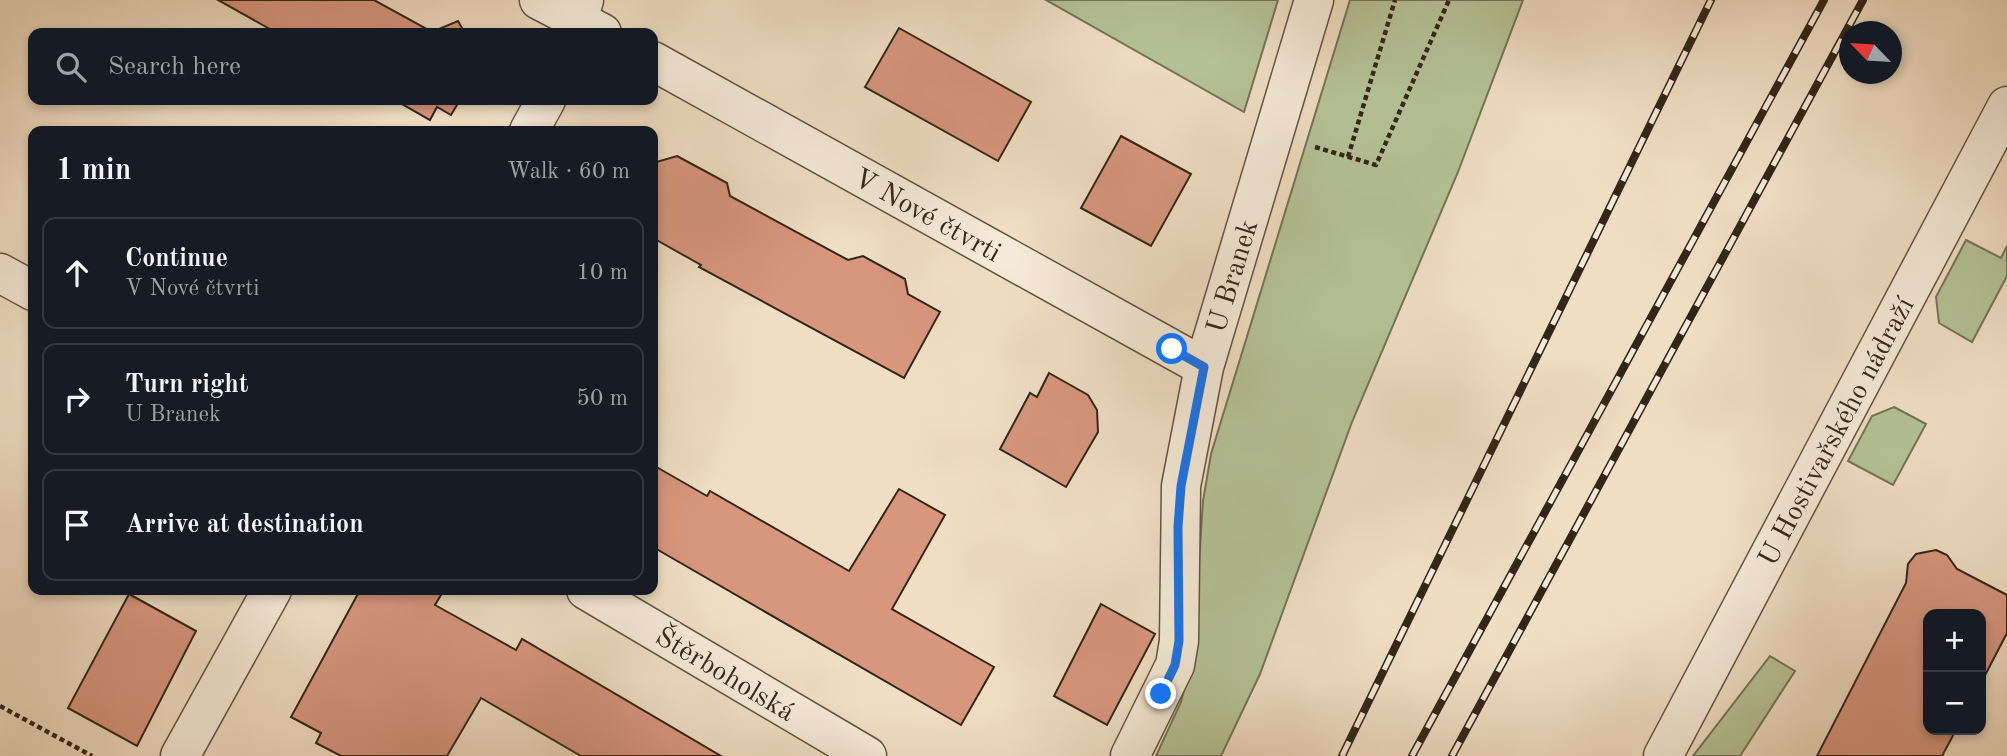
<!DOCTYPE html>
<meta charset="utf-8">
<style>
:root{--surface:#171b24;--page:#20242c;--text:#f1f3f6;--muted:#9ea1a6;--line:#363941}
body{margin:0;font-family:"Old Standard TT",serif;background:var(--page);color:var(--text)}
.controls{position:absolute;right:21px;bottom:21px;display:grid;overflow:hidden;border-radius:14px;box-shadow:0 4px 10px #0003}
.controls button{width:63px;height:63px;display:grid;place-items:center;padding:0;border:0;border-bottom:2px solid var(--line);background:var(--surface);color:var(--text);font:35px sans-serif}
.compass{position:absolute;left:1839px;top:21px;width:63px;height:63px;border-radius:50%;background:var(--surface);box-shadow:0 4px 10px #0003;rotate:295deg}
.stop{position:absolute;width:21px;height:21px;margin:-16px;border:5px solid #1a73e8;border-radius:50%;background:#fff}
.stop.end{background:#1a73e8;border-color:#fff;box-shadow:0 2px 7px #0008}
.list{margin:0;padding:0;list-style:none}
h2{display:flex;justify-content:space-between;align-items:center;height:91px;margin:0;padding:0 28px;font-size:30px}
h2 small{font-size:23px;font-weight:400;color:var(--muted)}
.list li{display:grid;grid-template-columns:46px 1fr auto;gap:21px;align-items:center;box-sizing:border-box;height:112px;margin:0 14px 14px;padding:0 14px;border:2px solid var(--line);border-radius:14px}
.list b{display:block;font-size:26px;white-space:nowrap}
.list p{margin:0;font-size:23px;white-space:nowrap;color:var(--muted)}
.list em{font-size:23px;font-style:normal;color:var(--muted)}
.icon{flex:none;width:38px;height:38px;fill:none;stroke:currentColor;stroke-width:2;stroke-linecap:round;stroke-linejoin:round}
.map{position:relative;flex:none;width:2007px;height:756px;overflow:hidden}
.search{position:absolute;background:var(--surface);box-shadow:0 4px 10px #0003;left:28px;top:28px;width:630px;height:77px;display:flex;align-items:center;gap:18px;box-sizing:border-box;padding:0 24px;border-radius:14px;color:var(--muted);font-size:26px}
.panel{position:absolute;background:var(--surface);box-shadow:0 4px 10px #0003;left:28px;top:126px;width:630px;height:469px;border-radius:14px}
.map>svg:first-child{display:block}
.green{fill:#b5c297;stroke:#747457;stroke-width:2}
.building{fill:#d8967d;stroke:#332617;stroke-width:2}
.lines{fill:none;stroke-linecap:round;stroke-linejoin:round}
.minor-casing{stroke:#625442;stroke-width:41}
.tertiary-casing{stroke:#625442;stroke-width:41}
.path{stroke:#332617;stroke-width:4.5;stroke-dasharray:5 3.5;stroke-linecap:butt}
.minor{stroke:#f5ead8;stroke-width:38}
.tertiary{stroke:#f5ead8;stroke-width:38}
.rail-casing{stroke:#332617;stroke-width:8}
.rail{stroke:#f5ead8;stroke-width:5;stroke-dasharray:16;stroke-linecap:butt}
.route{stroke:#1a73e8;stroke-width:9}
.labels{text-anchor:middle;stroke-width:7;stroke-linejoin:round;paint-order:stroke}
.street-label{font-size:28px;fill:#332617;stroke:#f5ead8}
</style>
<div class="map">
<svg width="2007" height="756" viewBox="0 0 2007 756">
<rect width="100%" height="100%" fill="#f0dec3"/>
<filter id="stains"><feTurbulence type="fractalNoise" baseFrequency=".00286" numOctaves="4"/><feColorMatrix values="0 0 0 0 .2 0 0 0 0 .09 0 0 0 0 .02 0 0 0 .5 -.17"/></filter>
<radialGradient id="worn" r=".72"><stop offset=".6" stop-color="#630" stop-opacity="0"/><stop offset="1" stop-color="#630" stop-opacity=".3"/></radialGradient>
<path class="green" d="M 1046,0 L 1278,0 L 1244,112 Z
M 1350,0 L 1523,0 L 1458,172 L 1352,422 L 1260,674 L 1221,756 L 1156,756 L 1181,702 L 1193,655 L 1203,501 L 1211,454 Z
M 1966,240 L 2001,258 L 2007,246 L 2007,276 L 1972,342 L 1939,323 L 1936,297 Z
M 1894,407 L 1926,424 L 1893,485 L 1848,461 L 1872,416 Z
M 1770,656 L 1795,671 L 1740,756 L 1693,756 Z"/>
<path class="building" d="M 218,0 L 374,0 L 432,32 L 458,21 L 465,33 L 277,33 Z
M 899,28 L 1031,102 L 998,161 L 865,87 Z
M 395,100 L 460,100 L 451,115 L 437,107 L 430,120 Z
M 1121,136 L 1191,174 L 1151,246 L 1081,208 Z
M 677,156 L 727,183 L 730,196 L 848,260 L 863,256 L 905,279 L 908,294 L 940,312 L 904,378 L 699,267 L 701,265 L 653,238 L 653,163 Z
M 1049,373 L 1088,395 L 1097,410 L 1098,432 L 1066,487 L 1000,449 L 1030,393 L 1037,397 Z
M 653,465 L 707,496 L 710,491 L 849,571 L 899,489 L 945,515 L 892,609 L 994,667 L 961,725 L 653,547 Z
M 1936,550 L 1947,555 L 1957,569 L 2007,595 L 2007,633 L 1981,683 L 1981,614 L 1928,614 L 1928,730 L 1956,730 L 1942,756 L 1817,756 L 1906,583 L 1908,564 L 1916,554 Z
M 360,590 L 444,590 L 435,605 L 516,650 L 522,639 L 721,756 L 581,756 L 481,698 L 447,756 L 341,756 L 316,743 L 321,733 L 291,717 Z
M 129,594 L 196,631 L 137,746 L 68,708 Z
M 1101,604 L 1155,634 L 1107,725 L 1054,696 Z"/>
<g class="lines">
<defs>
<path id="minor" d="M 539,0 L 602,33
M 653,61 L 1204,367
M 586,590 L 867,756
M 180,756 L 272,590
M 1130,756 L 1175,665 L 1179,641 L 1181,486 L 1204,367 L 1314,0
M 1663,756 L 2007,106"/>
<path id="tertiary" d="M 574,33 L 584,0
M 529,131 L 546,100
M 0,273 L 33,291"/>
</defs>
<use href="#minor" class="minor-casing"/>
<use href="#tertiary" class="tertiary-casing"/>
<path class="path" d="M 1315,147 L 1376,165 L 1449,0
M 1348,157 L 1395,0
M 0,706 L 92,756"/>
<use href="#minor" class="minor"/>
<use href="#tertiary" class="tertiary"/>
<defs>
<path id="rail" d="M 1342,756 L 1711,0
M 1412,756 L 1824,0
M 1452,756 L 1863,0"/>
</defs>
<use href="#rail" class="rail-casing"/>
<use href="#rail" class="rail"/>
</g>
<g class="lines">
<path class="route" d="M 1161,694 L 1175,665 L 1179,641 L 1178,527 L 1181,486 L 1204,367 L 1172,349"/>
</g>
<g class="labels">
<g class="street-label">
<text transform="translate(928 214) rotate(29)" y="10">V Nové čtvrti</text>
<text transform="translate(1231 276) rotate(-73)" y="10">U Branek</text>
<text transform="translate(1835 431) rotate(-62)" y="10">U Hostivařského nádraží</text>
<text transform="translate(726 673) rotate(31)" y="10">Štěrboholská</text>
</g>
</g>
<rect width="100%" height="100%" filter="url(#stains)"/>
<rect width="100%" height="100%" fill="url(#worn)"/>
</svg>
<div class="controls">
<button>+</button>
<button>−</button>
</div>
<svg class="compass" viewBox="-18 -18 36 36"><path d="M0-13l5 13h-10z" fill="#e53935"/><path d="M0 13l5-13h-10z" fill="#9ea1a6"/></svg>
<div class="stop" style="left:1172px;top:349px"></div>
<div class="stop end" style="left:1161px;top:694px"></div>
<div class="search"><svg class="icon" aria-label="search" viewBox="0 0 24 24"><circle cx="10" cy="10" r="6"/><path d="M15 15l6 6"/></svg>Search here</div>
<section class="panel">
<h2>1 min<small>Walk · 60 m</small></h2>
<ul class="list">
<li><svg class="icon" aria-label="ahead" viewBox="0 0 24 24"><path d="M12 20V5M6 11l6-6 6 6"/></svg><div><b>Continue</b><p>V Nové čtvrti</p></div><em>10 m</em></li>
<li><svg class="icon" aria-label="right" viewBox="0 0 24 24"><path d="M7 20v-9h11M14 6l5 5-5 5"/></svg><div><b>Turn right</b><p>U Branek</p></div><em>50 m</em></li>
<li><svg class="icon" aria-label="arrive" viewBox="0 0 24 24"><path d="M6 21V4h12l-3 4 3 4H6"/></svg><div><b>Arrive at destination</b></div></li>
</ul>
</section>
</div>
